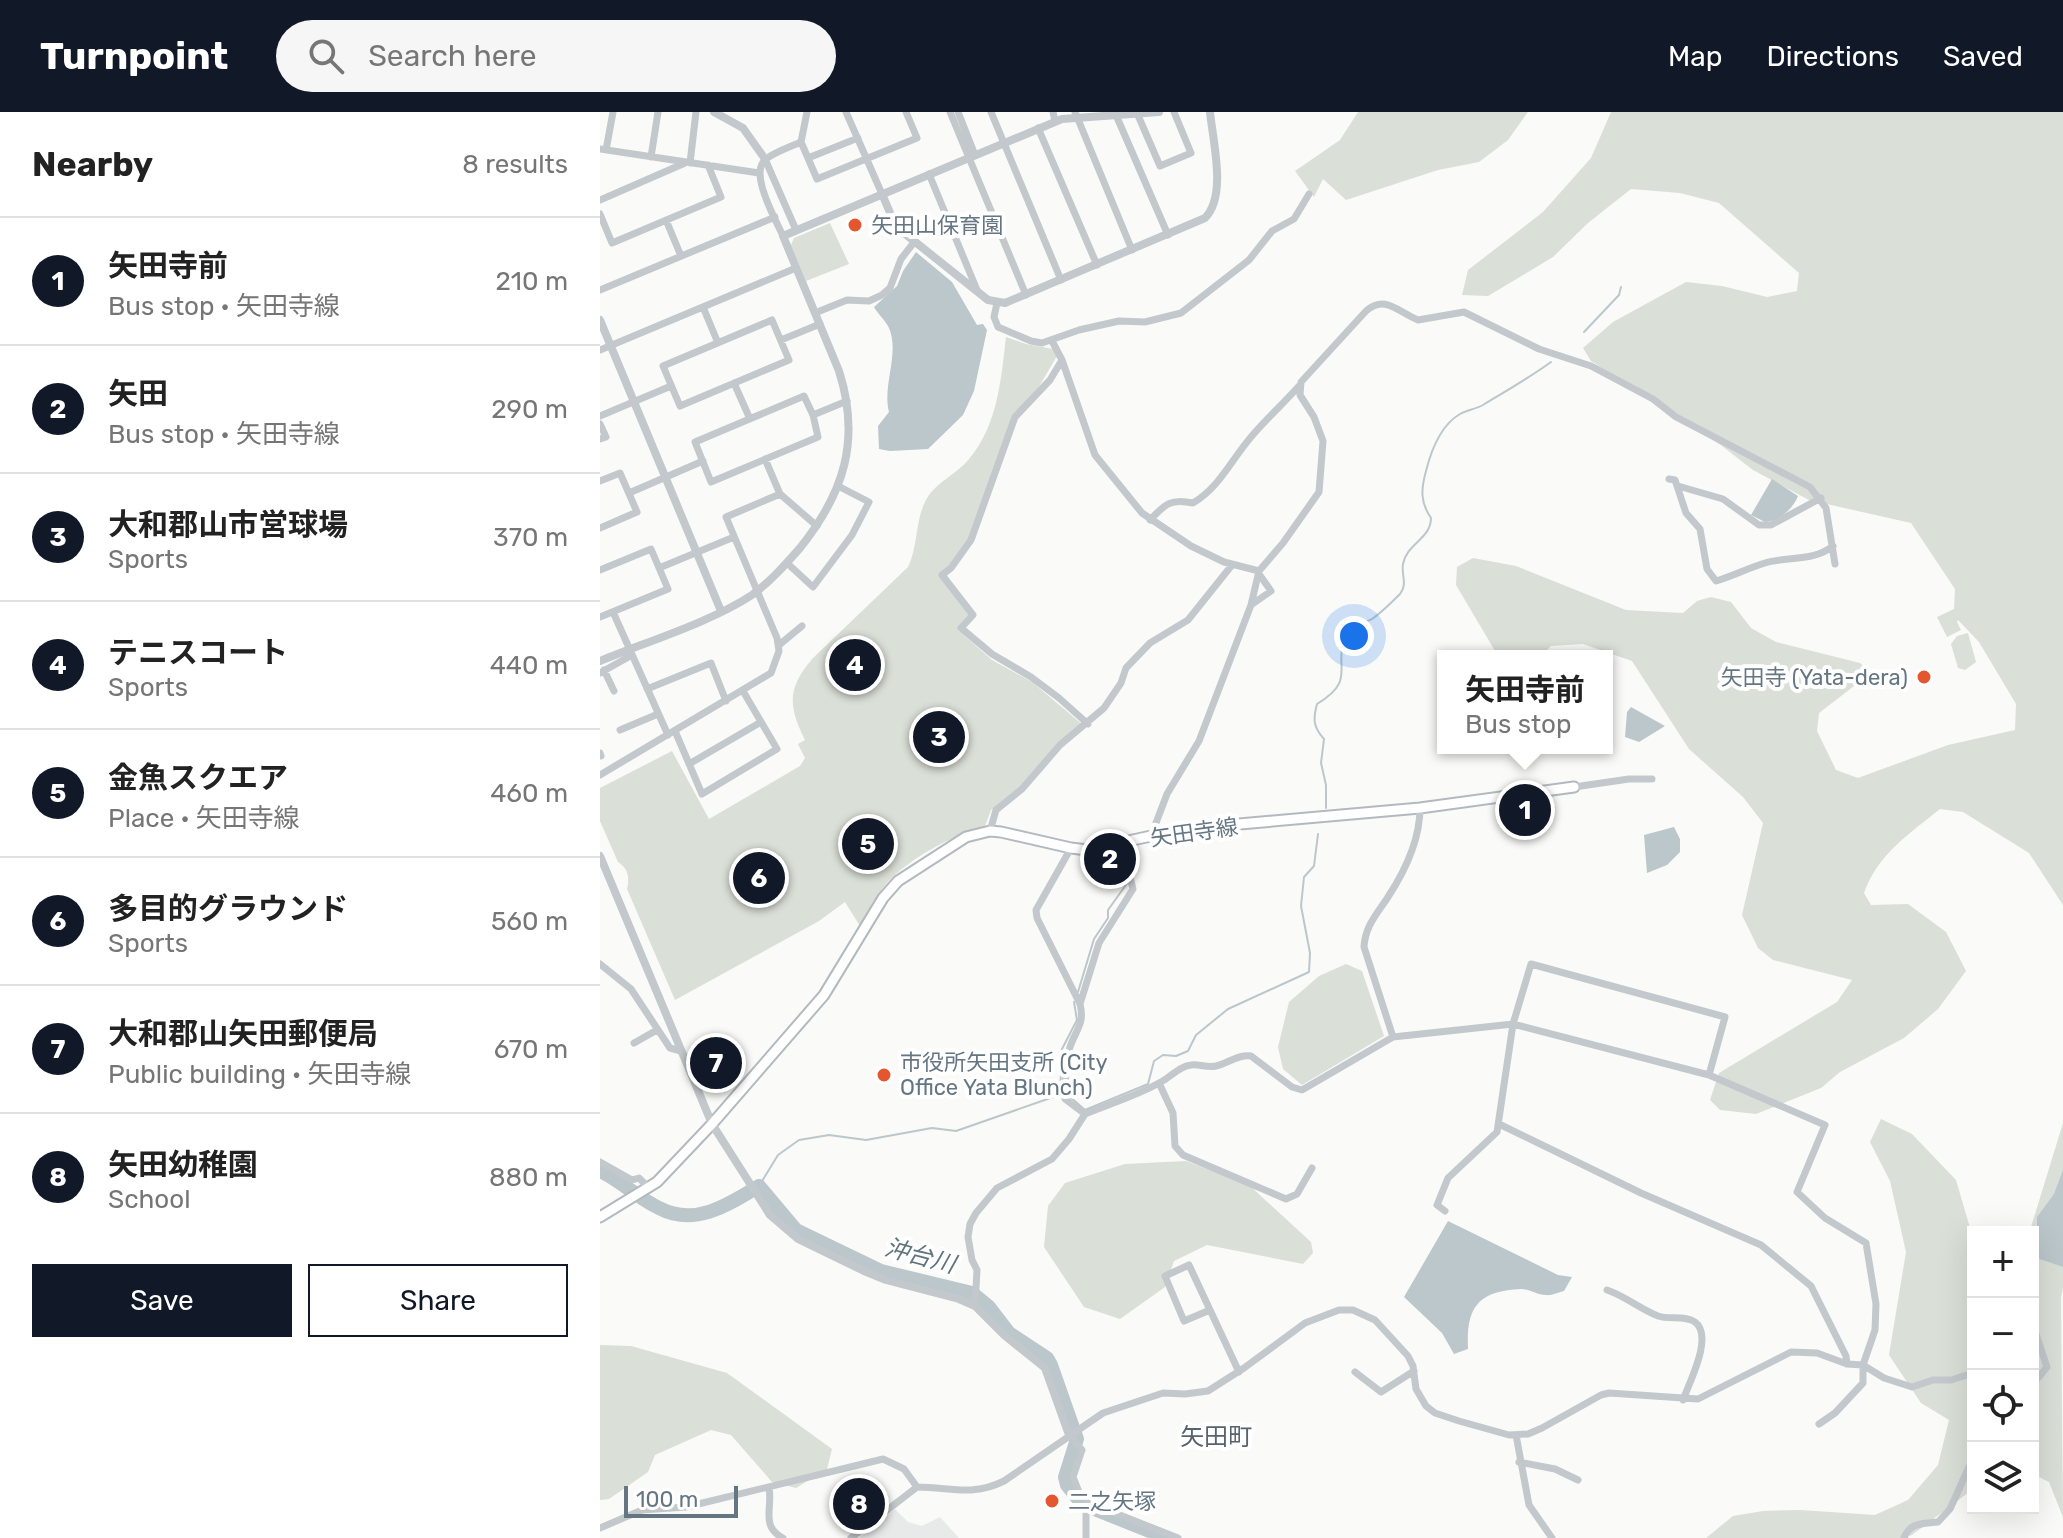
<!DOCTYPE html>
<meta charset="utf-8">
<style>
:root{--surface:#fff;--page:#f6f6f6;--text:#222;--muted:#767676;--line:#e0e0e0;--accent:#111827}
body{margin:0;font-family:Rubik,"Noto Sans JP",sans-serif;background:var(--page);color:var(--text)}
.controls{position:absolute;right:24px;bottom:24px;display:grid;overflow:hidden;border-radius:0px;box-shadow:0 8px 32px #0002}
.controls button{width:72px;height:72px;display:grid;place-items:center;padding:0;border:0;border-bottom:2px solid var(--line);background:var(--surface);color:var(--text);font:40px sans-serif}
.scale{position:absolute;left:24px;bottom:20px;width:114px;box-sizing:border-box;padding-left:8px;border:4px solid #657683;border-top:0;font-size:22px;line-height:28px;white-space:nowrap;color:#657683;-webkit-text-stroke:6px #fff;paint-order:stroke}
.you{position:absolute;left:754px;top:524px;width:28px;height:28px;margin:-20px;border:6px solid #fff;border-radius:50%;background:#1a73e8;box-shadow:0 0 0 12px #1a73e833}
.badge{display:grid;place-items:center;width:52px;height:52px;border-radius:50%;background:var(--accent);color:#fff;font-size:26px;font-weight:700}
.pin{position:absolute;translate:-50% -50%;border:4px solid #fff;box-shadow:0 2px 8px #0006}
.popup{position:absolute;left:837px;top:538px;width:176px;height:104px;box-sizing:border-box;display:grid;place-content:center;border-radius:0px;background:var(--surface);filter:drop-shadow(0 2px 6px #0005);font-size:26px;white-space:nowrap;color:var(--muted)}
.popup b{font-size:30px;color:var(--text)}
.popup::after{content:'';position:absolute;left:50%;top:100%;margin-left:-16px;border:16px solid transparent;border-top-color:var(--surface)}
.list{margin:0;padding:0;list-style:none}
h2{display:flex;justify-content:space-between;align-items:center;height:104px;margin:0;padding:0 32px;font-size:34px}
h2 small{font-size:26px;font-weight:400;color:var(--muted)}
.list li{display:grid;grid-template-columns:52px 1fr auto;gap:24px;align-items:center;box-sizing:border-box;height:128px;padding:0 32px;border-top:2px solid var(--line)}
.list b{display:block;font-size:30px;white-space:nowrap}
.list p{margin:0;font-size:26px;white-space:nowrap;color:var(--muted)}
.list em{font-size:26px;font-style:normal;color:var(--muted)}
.actions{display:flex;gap:16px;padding:24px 32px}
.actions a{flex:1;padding:18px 0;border:2px solid var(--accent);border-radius:0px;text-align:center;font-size:28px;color:var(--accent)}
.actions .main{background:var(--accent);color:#fff}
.icon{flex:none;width:44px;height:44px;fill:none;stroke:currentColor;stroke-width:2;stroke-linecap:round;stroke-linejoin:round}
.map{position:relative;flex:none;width:1463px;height:1426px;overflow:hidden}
header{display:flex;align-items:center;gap:48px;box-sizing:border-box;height:112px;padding:0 40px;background:var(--accent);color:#fff}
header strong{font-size:38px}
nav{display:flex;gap:44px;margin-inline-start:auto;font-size:28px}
.search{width:560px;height:72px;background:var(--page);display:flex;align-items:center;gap:20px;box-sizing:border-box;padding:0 28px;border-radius:44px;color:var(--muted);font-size:30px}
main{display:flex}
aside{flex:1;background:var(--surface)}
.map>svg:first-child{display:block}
.built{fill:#e8e9e9}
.green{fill:#dadfd7}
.water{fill:#bbc7cb}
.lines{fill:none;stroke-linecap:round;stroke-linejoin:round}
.stream{stroke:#bbc7cb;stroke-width:2}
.river{stroke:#bbc7cb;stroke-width:14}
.secondary-casing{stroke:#b3babf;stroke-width:13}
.minor{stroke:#c3c8cc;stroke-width:7}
.tertiary{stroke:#c3c8cc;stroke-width:8}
.secondary{stroke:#fff;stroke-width:9}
.poi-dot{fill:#e4572e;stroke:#fff;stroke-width:3}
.labels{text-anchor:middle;stroke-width:8;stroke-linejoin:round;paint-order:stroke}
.poi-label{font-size:22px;fill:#657683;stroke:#fff;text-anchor:start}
.street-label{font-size:22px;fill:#657683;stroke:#fff}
.water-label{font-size:24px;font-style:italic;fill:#60757c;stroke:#fff}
.neighbourhood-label{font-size:24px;fill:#57646e;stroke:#fff}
</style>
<header>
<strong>Turnpoint</strong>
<div class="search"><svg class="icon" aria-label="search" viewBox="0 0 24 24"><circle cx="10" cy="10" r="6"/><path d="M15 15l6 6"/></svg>Search here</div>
<nav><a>Map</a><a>Directions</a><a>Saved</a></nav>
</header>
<main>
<aside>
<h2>Nearby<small>8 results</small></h2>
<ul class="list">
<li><span class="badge">1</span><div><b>矢田寺前</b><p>Bus stop · 矢田寺線</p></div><em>210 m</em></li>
<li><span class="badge">2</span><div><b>矢田</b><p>Bus stop · 矢田寺線</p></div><em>290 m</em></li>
<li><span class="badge">3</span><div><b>大和郡山市営球場</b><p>Sports</p></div><em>370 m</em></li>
<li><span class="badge">4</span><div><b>テニスコート</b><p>Sports</p></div><em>440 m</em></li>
<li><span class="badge">5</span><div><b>金魚スクエア</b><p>Place · 矢田寺線</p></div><em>460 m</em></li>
<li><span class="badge">6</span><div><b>多目的グラウンド</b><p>Sports</p></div><em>560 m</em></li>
<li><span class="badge">7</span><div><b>大和郡山矢田郵便局</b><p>Public building · 矢田寺線</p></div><em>670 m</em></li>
<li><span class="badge">8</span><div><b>矢田幼稚園</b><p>School</p></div><em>880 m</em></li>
</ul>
<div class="actions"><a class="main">Save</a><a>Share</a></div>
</aside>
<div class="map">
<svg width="1463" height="1426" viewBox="0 0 1463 1426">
<rect width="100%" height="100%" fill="#fafaf8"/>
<path class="built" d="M 295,1397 L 308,1410 L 322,1414 L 340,1405 L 359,1426 L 259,1426 Z"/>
<path class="green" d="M 758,0 L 928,0 L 908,28 L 879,50 L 838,58 L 746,88 L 723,67 L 714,85 L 695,59 L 740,28 Z
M 1011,0 L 1463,0 L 1463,793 L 1429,741 L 1363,700 L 1340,697 C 1308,723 1278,742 1264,781 L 1271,793 L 1308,792 L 1346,820 L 1366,859 L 1338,897 L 1304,926 L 1240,960 L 1221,976 L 1156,1002 L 1120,998 L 1110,988 L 1119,961 L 1237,890 L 1252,868 L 1173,848 L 1158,836 L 1142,803 L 1163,711 L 1143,685 L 1089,637 L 1032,549 L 983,532 L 951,534 L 941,544 L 898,544 L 856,473 L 857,455 L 873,446 L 916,454 L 1026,498 L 1083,501 L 1097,489 L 1111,485 L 1131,490 L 1151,516 L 1176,530 L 1260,551 L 1271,561 L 1219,601 L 1217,619 L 1236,658 L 1258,666 L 1348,633 L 1415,618 L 1416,592 L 1379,530 L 1358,508 L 1357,510 L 1361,518 L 1347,525 L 1337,505 L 1354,497 L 1355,477 L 1311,411 L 1209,388 L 1153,358 L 1122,334 L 991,249 L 983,236 L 1013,210 L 1086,170 L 1122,174 L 1167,185 L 1197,179 L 1199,161 L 1119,91 L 1080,81 L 1031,77 L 988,111 L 953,145 L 888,184 L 862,183 L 868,158 L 943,100 L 991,46 Z
M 230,111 L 249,152 L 206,169 L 191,133 L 194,126 Z
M 406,225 L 426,232 L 453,237 L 457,244 L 437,278 L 411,311 L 365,436 L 341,466 L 371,502 L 358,518 L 392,548 L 432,570 L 483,613 L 421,674 L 391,698 L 385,714 C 354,722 302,750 283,776 C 274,788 267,802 260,814 L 245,790 L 219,809 L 75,888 L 27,777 C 30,766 28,756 18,750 L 0,709 L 0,676 L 72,639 L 109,707 L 200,654 L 205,646 L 198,632 L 205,628 C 188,594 187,576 213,546 L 308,455 C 318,435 315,410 325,390 C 334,371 356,363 369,347 C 398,313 401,267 406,225 Z
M 1368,521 L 1376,550 L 1365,558 L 1358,556 L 1351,532 L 1357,524 Z
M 746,852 L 762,859 L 784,924 L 702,973 L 683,957 L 678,935 L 689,890 L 719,864 Z
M 1281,1007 L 1312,1022 L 1356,1068 L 1373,1126 L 1373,1377 L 1312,1423 L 1303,1426 L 1106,1426 L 1133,1404 L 1163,1399 L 1200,1398 L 1275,1403 L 1308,1388 L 1338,1353 L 1349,1308 L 1321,1291 L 1289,1243 L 1306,1140 L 1290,1069 L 1270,1030 Z
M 1463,1011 L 1463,1175 L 1461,1186 L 1463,1405 L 1449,1370 L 1433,1362 L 1433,1120 L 1427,1120 L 1431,1115 Z
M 586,1049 L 649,1073 L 711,1130 L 713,1141 L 703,1152 L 607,1133 L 574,1149 L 565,1175 L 520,1207 L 484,1195 L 444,1135 L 448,1094 L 465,1071 L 525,1052 Z
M 0,1233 L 31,1234 L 127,1261 L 232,1337 L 227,1357 L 196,1376 L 172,1370 L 131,1323 L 111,1318 L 55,1343 L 48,1360 L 9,1387 L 0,1388 Z"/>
<path class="water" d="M 316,140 L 352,170 L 377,213 L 383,212 L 387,218 L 374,279 L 363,303 L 328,337 L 290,339 L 279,337 L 278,314 L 289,300 C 282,273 300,242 289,216 C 286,209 278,202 274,195 L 297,174 L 303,159 Z
M 1172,367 L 1198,384 C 1193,397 1179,409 1165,410 L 1151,403 Z
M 1031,595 L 1065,614 L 1039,630 L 1025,625 L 1027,600 Z
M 1074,715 L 1080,727 L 1080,740 L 1067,753 L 1047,761 L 1044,723 Z
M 1463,1058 L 1463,1155 L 1437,1146 L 1437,1105 L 1454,1082 Z
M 848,1109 L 958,1163 L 972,1165 L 964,1179 C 959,1180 951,1184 946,1183 C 937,1183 930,1177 921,1177 C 878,1179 866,1195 868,1237 L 854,1242 L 842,1221 L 804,1185 Z"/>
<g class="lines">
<path class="stream" d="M 984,220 L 1019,183 L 1021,175
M 726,696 L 726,673 L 721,651 L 724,627 C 713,615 713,607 717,592 C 758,567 732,556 746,522 C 750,512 763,512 772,507 C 778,503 794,488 800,482 C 808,472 801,463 803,452 C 807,431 831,427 831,406 C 820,390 821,377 826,359 C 831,339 841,313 860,302 C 867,298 876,297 883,293 C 906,279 929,266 951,250
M 478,880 L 494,827 L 508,806 L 508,798 L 528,770
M 460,982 L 462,937 L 477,908 L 474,890
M 468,983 L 485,998 L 548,972 L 554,949 L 563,943 L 576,944 L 588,939 L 596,923 L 628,897 L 709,860 L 710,841 L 701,794 L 704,765 L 714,754 L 718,722
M 159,1074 L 178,1043 L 199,1028 L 229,1023 L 266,1028 L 332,1016 L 356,1019 L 462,982"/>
<path class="river" d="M 0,1059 C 21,1069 38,1086 59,1096 C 95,1115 128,1093 159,1074 L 196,1118 L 281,1159 L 372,1181 L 389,1195 L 409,1221 L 447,1246 L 451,1253 L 477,1327 L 465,1365 L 467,1373 L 482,1392 L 567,1426"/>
<defs>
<path id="secondary" d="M 0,1105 L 57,1070 L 112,1012 L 224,883 L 283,786 L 298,769 L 366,725 L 390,719 L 401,720 L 471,736 L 487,738 L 583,717 L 820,696 L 974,675"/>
</defs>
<use href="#secondary" class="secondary-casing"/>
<path class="minor" d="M 207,0 L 201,30 L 217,67 L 317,26 L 306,0
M 246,0 L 282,82
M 350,0 L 426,183
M 358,0 L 375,43
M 391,0 L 461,168
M 453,0 L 455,9
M 475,0 L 532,138
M 537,1 L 560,54 L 591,41 L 574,0
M 516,3 L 568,123
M 438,16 L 497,153
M 0,37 L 159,61
M 6,38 L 13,0
M 51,45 L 58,0
M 208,46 L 258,26
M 165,47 L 196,118
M 90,51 L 96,0
M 329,62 L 377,178
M 0,88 L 85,51
M 0,102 L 12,131 L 121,85 L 108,53
M 66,108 L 81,144
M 183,124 C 176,108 148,60 166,47 C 175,40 190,35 201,30
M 0,178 L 175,105
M 397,191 L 394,205 L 398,215 L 431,229 L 442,231 L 479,218 L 519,209 L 545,210 L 581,201 L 649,148 L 672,119 L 694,107 L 709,82
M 103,195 L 118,231
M 215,201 L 247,188 L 269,189 L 282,183 L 290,176 L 301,147 L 315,129
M 172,208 L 189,248 L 80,294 L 63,254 Z
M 181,228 L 220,212
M 452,229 L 462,248 L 495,343 L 542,401 L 591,434 L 624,450 L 659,459
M 0,238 L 196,156
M 462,248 L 450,268 L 415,305 L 371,428 L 351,456 L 342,463 L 373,503 L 361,516 L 392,542 L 431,565 L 459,586 L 488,612
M 134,271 L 150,307
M 204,284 L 213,303 L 218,325 L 111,370 L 95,330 Z
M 213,303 L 247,289
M 0,304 L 71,274
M 0,312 L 6,325 L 0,327
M 165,347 L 180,382 L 217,414
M 1069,367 L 1075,368 L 1086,401 L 1100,417 L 1107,457 L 1116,469 C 1133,464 1148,456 1165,451 C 1188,444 1213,450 1233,434
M 0,369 L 20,361 L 37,400 L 0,416
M 1078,374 L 1123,387 L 1159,413 L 1171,413 L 1221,386
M 29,381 L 103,349
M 550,408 C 565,392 571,386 593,391 C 619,376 632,347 651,325 C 665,308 684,291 699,274
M 187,451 L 213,475 L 252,423 L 269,390 L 238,374
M 59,456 L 134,425
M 0,458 L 51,437 L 68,477 L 0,505
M 651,493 L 671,479 L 659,462
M 13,500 L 68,623
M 179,533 L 202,514
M 4,558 L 14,579
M 0,561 L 32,543
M 47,577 L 111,551 L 126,589
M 20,618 L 58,602
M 75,619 L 102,682 L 177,637 L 143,579
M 0,641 L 1,644
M 89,652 L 161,610
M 0,663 L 171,561 L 179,539 L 177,526 L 126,405 L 180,382
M 974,675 L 1029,667 L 1052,667
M 820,696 C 820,727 805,759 788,785 C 777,802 765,814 764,835 L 793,925 L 913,912 L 1109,963 L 1225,1013 L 1197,1080 L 1225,1106 L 1266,1131 L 1276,1192 L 1275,1218 L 1263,1253 L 1263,1271 L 1235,1301 L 1219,1312
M 390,719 L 396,698 L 422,677 L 460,633 L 504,596 L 521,571 L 526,556 L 550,531 L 588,508 L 632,453
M 551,724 L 567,682 L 599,629 L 651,493 L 659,459 L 683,431 L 719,380 L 723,329 L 714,305 L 700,283 L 701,270 L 766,199 C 785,182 798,200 818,208 L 864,200 L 939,237 L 991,254 L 1053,287 L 1076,305 L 1210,375 L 1226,396 L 1235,452
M 471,736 L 436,798 L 437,806 L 480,892 C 485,912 476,917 470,935 C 467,943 464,979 465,987 L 485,1002
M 0,852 L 31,877 L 70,936 L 81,939
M 480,892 L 499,831 L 533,777 L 531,769 L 510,734
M 34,931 L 57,918
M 559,971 L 573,1001 L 575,1034 L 583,1043 L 686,1087 L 697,1082 L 712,1056
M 899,1012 L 1041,1081 L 1161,1133 L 1211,1174 L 1246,1244 L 1247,1252
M 0,1050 L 32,1068 L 39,1066 L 49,1076
M 845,1099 L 837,1093 L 848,1066 L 897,1020 L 913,912 L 931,852 L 1125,905 L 1109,963
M 1007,1178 C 1025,1184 1040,1197 1058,1204 C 1069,1208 1085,1203 1095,1210 C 1114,1224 1089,1271 1083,1288
M 375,1194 L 377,1158 L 372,1148 L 368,1125 L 370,1112 L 376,1101 L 397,1076 L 452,1047 L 469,1027 L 485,1002 C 509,992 536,984 559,971 C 570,966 579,954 591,953 C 600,952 607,956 616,954 C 628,951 639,942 651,944 L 692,975 L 702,978 L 793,925
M 610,1198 L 584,1209 L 565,1164 L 589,1153 L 639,1260
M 1433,1224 L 1436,1222 L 1447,1255 L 1433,1272
M 755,1260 L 781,1280 L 814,1259
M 469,1323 L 482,1338 L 473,1365 L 479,1380 L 489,1391 L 578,1426
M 916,1323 L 929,1393 L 952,1426
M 919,1350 L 955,1357 L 978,1368
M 169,1376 C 173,1396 160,1414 183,1426
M 0,1416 L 42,1398 L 86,1395 L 283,1347 L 304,1357 L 317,1375
M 251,1426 L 317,1375 C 351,1375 372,1385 404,1369 L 503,1301 L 563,1281 L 585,1282 L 608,1279 L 644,1256 L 705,1211 L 739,1198 L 753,1198 L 775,1208 L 808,1244 L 813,1254 L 816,1277 L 826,1294 L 835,1301 L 859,1309 L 909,1323 L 928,1322 L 942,1316 L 1001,1283 L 1009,1281 L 1098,1287 L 1191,1240 L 1217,1241 L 1247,1252 L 1263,1253 L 1284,1266 L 1312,1275 L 1333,1268 L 1351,1268 L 1373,1261
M 486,1426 L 486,1398 L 489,1391
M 1304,1426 C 1310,1410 1323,1412 1338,1410 L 1350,1397 L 1373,1346"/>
<path class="tertiary" d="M 114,0 L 143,16 L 165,47
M 282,82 L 294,110 L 304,121 L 388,188 L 405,191 L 605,106 C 627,84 613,30 610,0
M 0,208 L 121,499
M 0,549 C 46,530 111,510 152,483 C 170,470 185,453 200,436 C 244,381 261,328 239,259 L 183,124 L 462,7 L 559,0
M 0,744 L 112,1012 L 170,1103 L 198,1127 L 264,1159 L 286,1168 L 359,1187 L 375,1194 L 404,1223 L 445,1256 L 469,1323"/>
<use href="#secondary" class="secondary"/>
</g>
<g class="poi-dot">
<circle cx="255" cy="113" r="8"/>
<circle cx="1324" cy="565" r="8"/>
<circle cx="284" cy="963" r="8"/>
<circle cx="452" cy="1389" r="8"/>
</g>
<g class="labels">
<g class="poi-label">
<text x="271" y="121">矢田山保育園</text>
<text x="1308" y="573" text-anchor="end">矢田寺 (Yata-dera)</text>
<text x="300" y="958">市役所矢田支所 (City<tspan x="300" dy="25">Office Yata Blunch)</tspan></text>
<text x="468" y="1397">二之矢塚</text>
</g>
<g class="street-label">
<text transform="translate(594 720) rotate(-8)" y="8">矢田寺線</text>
</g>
<g class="water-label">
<text transform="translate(320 1144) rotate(15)" y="8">沖台川</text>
</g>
<g class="neighbourhood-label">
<text x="616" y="1333">矢田町</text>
</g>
</g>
</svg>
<div class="controls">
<button>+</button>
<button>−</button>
<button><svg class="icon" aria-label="locate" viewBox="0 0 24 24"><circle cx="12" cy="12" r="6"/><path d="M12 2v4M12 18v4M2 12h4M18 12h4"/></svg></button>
<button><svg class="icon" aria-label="layers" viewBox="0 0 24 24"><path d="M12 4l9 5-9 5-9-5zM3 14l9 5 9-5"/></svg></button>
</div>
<div class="scale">100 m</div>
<div class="you"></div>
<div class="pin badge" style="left:925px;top:698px">1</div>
<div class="popup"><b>矢田寺前</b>Bus stop</div>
<div class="pin badge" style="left:510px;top:747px">2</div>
<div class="pin badge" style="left:339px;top:625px">3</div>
<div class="pin badge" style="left:255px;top:553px">4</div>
<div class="pin badge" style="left:268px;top:732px">5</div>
<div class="pin badge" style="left:159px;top:766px">6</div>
<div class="pin badge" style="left:116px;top:951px">7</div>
<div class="pin badge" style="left:259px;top:1392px">8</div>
</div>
</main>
